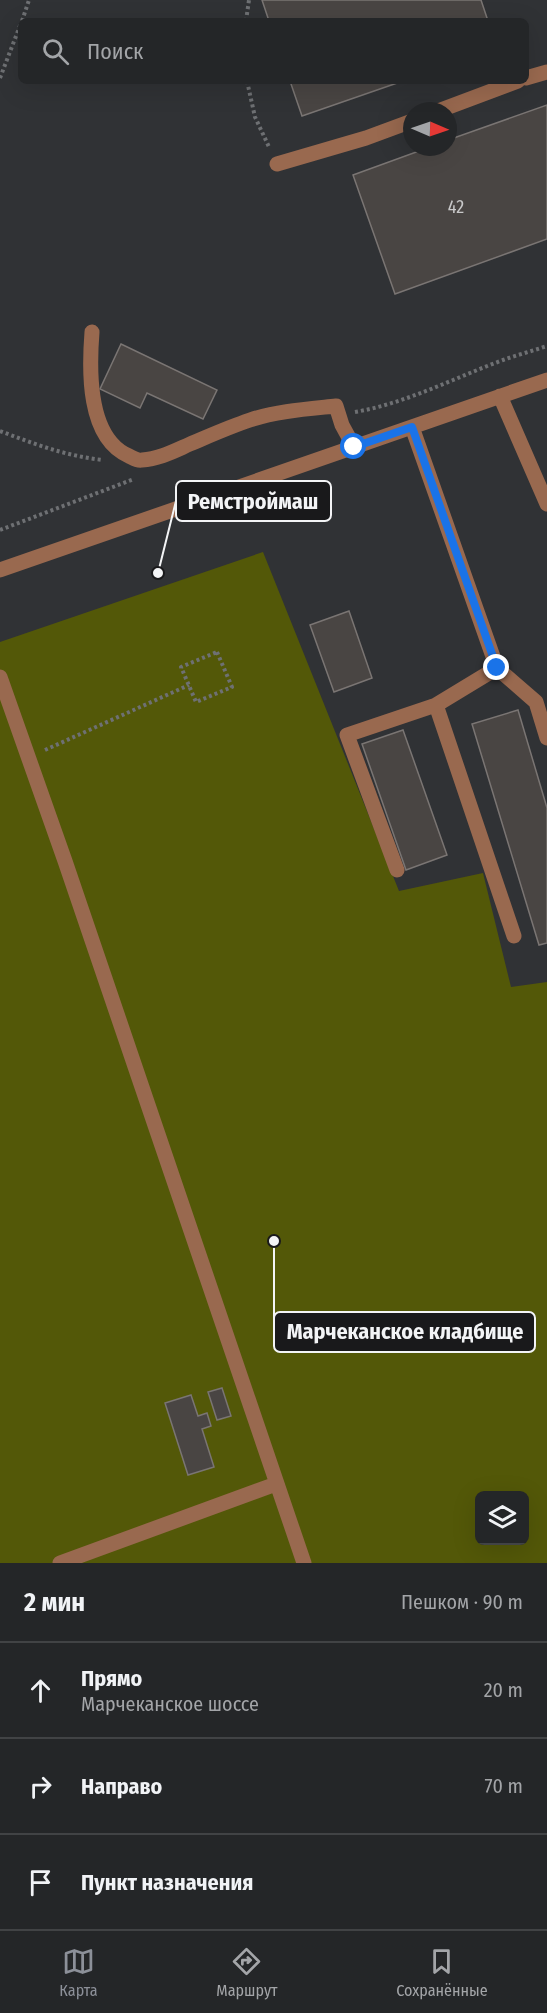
<!DOCTYPE html>
<html lang="ru">
<meta charset="utf-8">
<style>
:root{--surface:#242628;--page:#303234;--text:#f1f3f6;--muted:#a3a5a8;--line:#414345;--accent:#8c9099}
body{margin:0;font-family:"Fira Sans Condensed",sans-serif;background:var(--page);color:var(--text)}
.controls{position:absolute;right:18px;bottom:18px;display:grid;overflow:hidden;border-radius:9px;box-shadow:0 6px 24px #0002}
.controls button{width:54px;height:54px;display:grid;place-items:center;padding:0;border:0;border-bottom:2px solid var(--line);background:var(--surface);color:var(--text);font:30px sans-serif}
.compass{position:absolute;left:403px;top:102px;width:54px;height:54px;border-radius:50%;background:var(--surface);box-shadow:0 6px 24px #0002;rotate:92deg}
.stop{position:absolute;width:18px;height:18px;margin:-14px;border:4px solid #1a73e8;border-radius:50%;background:#fff}
.stop.end{background:#1a73e8;border-color:#fff;box-shadow:0 2px 6px #0008}
.list{margin:0;padding:0;list-style:none}
h2{display:flex;justify-content:space-between;align-items:center;height:78px;margin:0;padding:0 24px;font-size:26px}
h2 small{font-size:20px;font-weight:400;color:var(--muted)}
.list li{display:grid;grid-template-columns:39px 1fr auto;gap:18px;align-items:center;box-sizing:border-box;height:96px;padding:0 24px;border-top:2px solid var(--line)}
.list b{display:block;font-size:22px;white-space:nowrap}
.list p{margin:0;font-size:20px;white-space:nowrap;color:var(--muted)}
.list em{font-size:20px;font-style:normal;color:var(--muted)}
.icon{flex:none;width:33px;height:33px;fill:none;stroke:currentColor;stroke-width:2;stroke-linecap:round;stroke-linejoin:round}
.map{position:relative;flex:none;width:547px;height:1563px;overflow:hidden}
.search{position:absolute;background:var(--surface);box-shadow:0 6px 24px #0002;left:18px;right:18px;top:18px;height:66px;display:flex;align-items:center;gap:15px;box-sizing:border-box;padding:0 21px;border-radius:9px;color:var(--muted);font-size:22px}
.sheet{height:366px;background:var(--surface)}
nav{display:flex;justify-content:space-around;align-items:center;box-sizing:border-box;height:84px;border-top:2px solid var(--line);background:var(--surface);font-size:16px;color:var(--muted)}
nav a{display:grid;justify-items:center;gap:3px}
nav .on{color:var(--accent)}
.map>svg:first-child{display:block}
.green{fill:#535808;fill-rule:evenodd}
.building{fill:#494543;stroke:#7a7573;stroke-width:1.5}
.lines{fill:none;stroke-linecap:round;stroke-linejoin:round}
.path{stroke:#6e7073;stroke-width:4;stroke-dasharray:3 3;stroke-linecap:butt}
.minor{stroke:#99694f;stroke-width:15}
.route{stroke:#1a73e8;stroke-width:8}
.labels{text-anchor:middle;stroke-width:4.5;stroke-linejoin:round;paint-order:stroke}
.number-label{font-size:18px;fill:#c8c8c9}
.leader{fill:none;stroke:#f3f4f6;stroke-width:2}
.callout-dot{fill:#f3f4f6;stroke:#19191b;stroke-width:2}
.callout{fill:#19191b;stroke:#f3f4f6;stroke-width:2}
.callout-label{font-size:22px;text-anchor:middle;font-weight:bold;fill:#f3f4f6}
</style>
<div class="map">
<svg width="547" height="1563" viewBox="0 0 547 1563">
<rect width="100%" height="100%" fill="#303235"/>
<path class="green" d="M 263,552 L 399,891 L 483,873 L 511,987 L 547,982 L 547,1563 L 0,1563 L 0,642 ZM 480,1496 L 524,1496 L 524,1540 L 480,1540 Z"/>
<path class="building" d="M 262,0 L 481,0 L 488,21 L 269,21 Z
M 290,81 L 403,81 L 302,116 Z
M 547,105 L 547,239 L 395,294 L 353,175 L 430,147 L 448,147 L 448,140 Z
M 121,344 L 217,390 L 203,419 L 147,393 L 140,408 L 100,389 Z
M 349,611 L 372,678 L 334,692 L 310,625 Z
M 518,710 L 547,808 L 547,943 L 539,945 L 472,724 Z
M 403,730 L 447,855 L 406,870 L 362,744 Z
M 222,1388 L 231,1416 L 217,1420 L 208,1392 Z
M 191,1395 L 198,1416 L 207,1413 L 211,1426 L 202,1429 L 214,1467 L 188,1475 L 165,1403 Z"/>
<g class="lines">
<path class="path" d="M 22,21 L 29,0
M 246,21 L 249,0
M 0,78 L 21,23
M 247,81 L 255,117 L 269,147
M 355,412 C 407,403 454,378 503,360 C 517,355 532,351 547,346
M 0,431 C 34,444 66,456 103,460
M 0,530 L 134,479
M 217,652 L 232,687 L 196,702 L 181,667 Z
M 45,750 L 189,685"/>
<path class="minor" d="M 526,78 L 547,72
M 438,111 L 518,81
M 277,164 L 366,138 L 412,121
M 92,332 C 89,370 87,438 129,456 C 133,458 137,461 142,460 C 159,459 174,451 190,444 C 209,436 229,427 250,420 C 277,411 307,409 336,406 L 342,425 L 354,447
M 500,396 L 547,504
M 412,427 L 497,668 L 436,705 L 514,936
M 0,570 L 547,380
M 497,668 L 536,702 L 547,738
M 0,677 L 65,861 L 304,1563
M 397,870 L 347,735 L 436,705
M 60,1563 L 276,1484"/>
</g>
<g class="lines">
<path class="route" d="M 354,447 L 412,427 L 497,668"/>
</g>
<g class="labels">
<g class="number-label">
<text x="456" y="213">42</text>
</g>
</g>
<path class="leader" d="M158 573L176 501M274 1241L274 1332"/>
<g class="callout-dot">
<circle cx="158" cy="573" r="6"/>
<circle cx="274" cy="1241" r="6"/>
</g>
<g class="callout">
<rect x="176" y="481" width="155" height="40" rx="6"/>
<rect x="274" y="1312" width="261" height="40" rx="6"/>
</g>
<g class="callout-label">
<text x="253" y="509">Ремстроймаш</text>
<text x="405" y="1339">Марчеканское кладбище</text>
</g>
</svg>
<div class="controls">
<button><svg class="icon" aria-label="layers" viewBox="0 0 24 24"><path d="M12 4l9 5-9 5-9-5zM3 14l9 5 9-5"/></svg></button>
</div>
<svg class="compass" viewBox="-18 -18 36 36"><path d="M0-13l5 13h-10z" fill="#e53935"/><path d="M0 13l5-13h-10z" fill="#a3a5a8"/></svg>
<div class="stop" style="left:354px;top:447px"></div>
<div class="stop end" style="left:497px;top:668px"></div>
<div class="search"><svg class="icon" aria-label="search" viewBox="0 0 24 24"><circle cx="10" cy="10" r="6"/><path d="M15 15l6 6"/></svg>Поиск</div>
</div>
<section class="sheet">
<h2>2 мин<small>Пешком · 90 m</small></h2>
<ul class="list">
<li><svg class="icon" aria-label="ahead" viewBox="0 0 24 24"><path d="M12 20V5M6 11l6-6 6 6"/></svg><div><b>Прямо</b><p>Марчеканское шоссе</p></div><em>20 m</em></li>
<li><svg class="icon" aria-label="right" viewBox="0 0 24 24"><path d="M7 20v-9h11M14 6l5 5-5 5"/></svg><div><b>Направо</b></div><em>70 m</em></li>
<li><svg class="icon" aria-label="arrive" viewBox="0 0 24 24"><path d="M6 21V4h12l-3 4 3 4H6"/></svg><div><b>Пункт назначения</b></div></li>
</ul>
</section>
<nav>
<a class="on"><svg class="icon" aria-label="map" viewBox="0 0 24 24"><path d="M3 6l6-2 6 2 6-2v14l-6 2-6-2-6 2zM9 4v14M15 6v14"/></svg>Карта</a>
<a><svg class="icon" aria-label="directions" viewBox="0 0 24 24"><path d="M12 3l9 9-9 9-9-9zM9 14v-3h6M13 9l2 2-2 2"/></svg>Маршрут</a>
<a><svg class="icon" aria-label="saved" viewBox="0 0 24 24"><path d="M7 4h10v16l-5-4-5 4z"/></svg>Сохранённые</a>
</nav>
